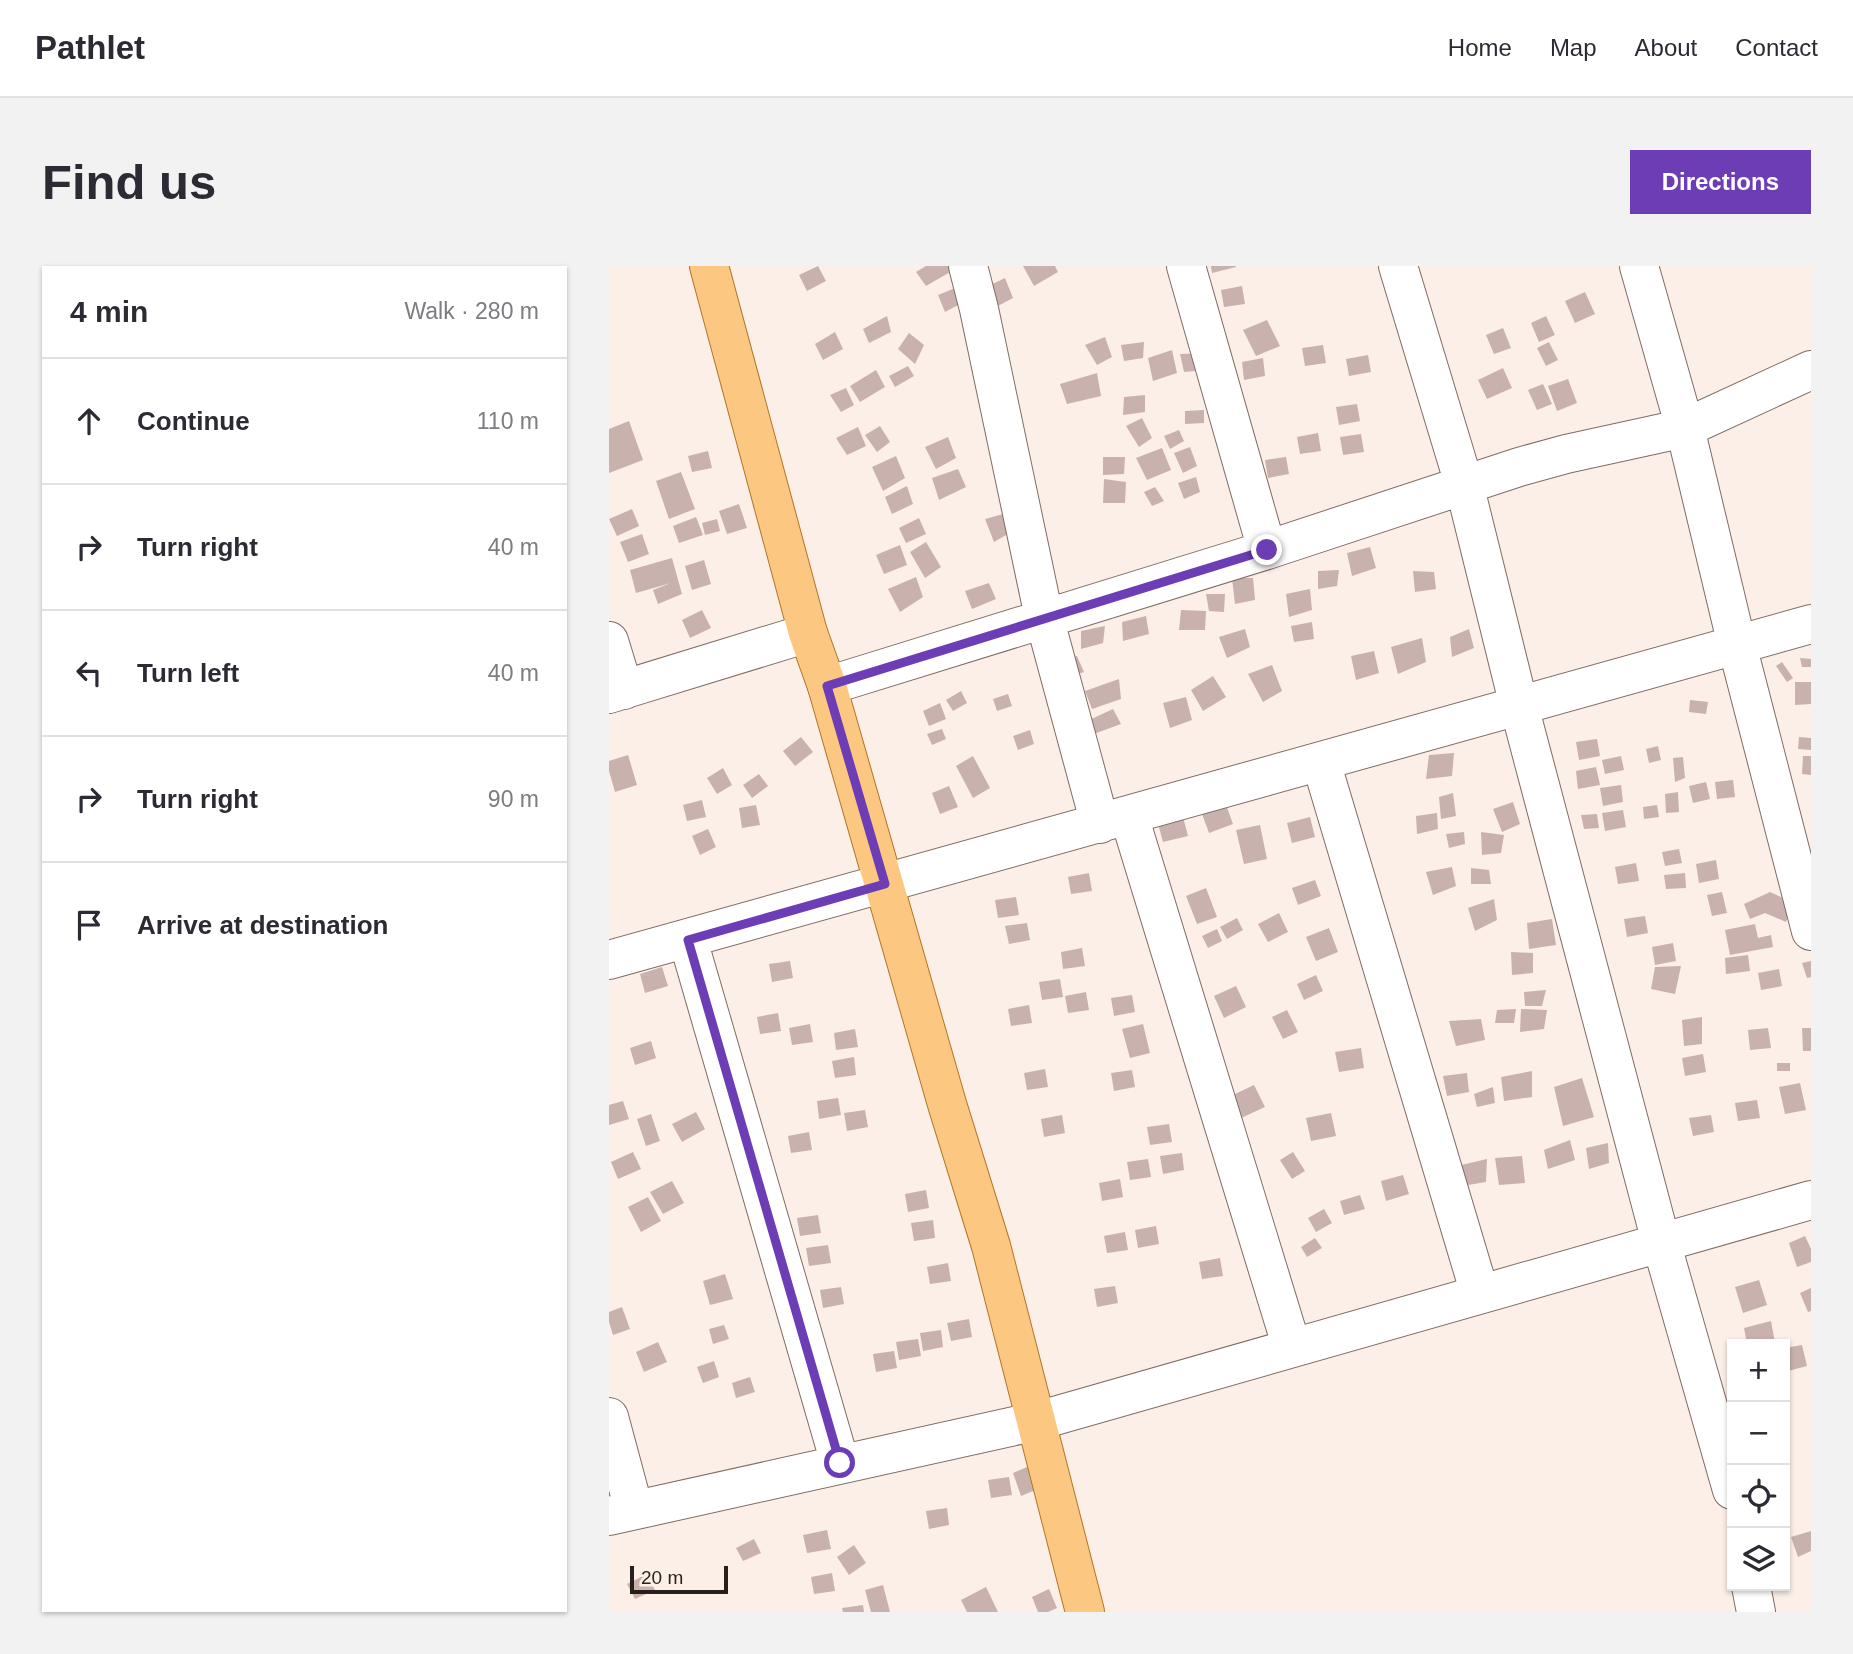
<!DOCTYPE html>
<meta charset="utf-8">
<style>
:root{--surface:#fff;--page:#f2f2f3;--text:#2b2b33;--muted:#7c7c81;--line:#e1e1e2;--accent:#6c3db4}
body{margin:0;font-family:Arial,sans-serif;background:var(--page);color:var(--text)}
.controls{position:absolute;right:21px;bottom:21px;display:grid;overflow:hidden;border-radius:0px;box-shadow:0 2px 5px #0004}
.controls button{width:63px;height:63px;display:grid;place-items:center;padding:0;border:0;border-bottom:2px solid var(--line);background:var(--surface);color:var(--text);font:35px sans-serif}
.scale{position:absolute;left:21px;bottom:18px;width:98px;box-sizing:border-box;padding-left:7px;border:4px solid #271f1b;border-top:0;font-size:19px;line-height:24px;white-space:nowrap;color:#271f1b;-webkit-text-stroke:5px #fcefe8;paint-order:stroke}
.stop{position:absolute;width:21px;height:21px;margin:-16px;border:5px solid #6c3db4;border-radius:50%;background:#fff}
.stop.end{background:#6c3db4;border-color:#fff;box-shadow:0 2px 7px #0008}
.list{margin:0;padding:0;list-style:none}
h2{display:flex;justify-content:space-between;align-items:center;height:91px;margin:0;padding:0 28px;font-size:30px}
h2 small{font-size:23px;font-weight:400;color:var(--muted)}
.list li{display:grid;grid-template-columns:46px 1fr auto;gap:21px;align-items:center;box-sizing:border-box;height:126px;padding:0 28px;border-top:2px solid var(--line)}
.list b{display:block;font-size:26px;white-space:nowrap}
.list em{font-size:23px;font-style:normal;color:var(--muted)}
.icon{flex:none;width:38px;height:38px;fill:none;stroke:currentColor;stroke-width:2;stroke-linecap:round;stroke-linejoin:round}
.map{position:relative;flex:none;width:1202px;height:1346px;overflow:hidden;border-radius:0px}
header{display:flex;align-items:center;gap:42px;box-sizing:border-box;height:98px;padding:0 35px;background:var(--surface);border-bottom:2px solid var(--line)}
header strong{font-size:33px}
nav{display:flex;gap:38px;margin-inline-start:auto;font-size:24px}
.intro{display:flex;align-items:center;justify-content:space-between;box-sizing:border-box;height:168px;padding:0 42px}
h1{margin:0;font-size:49px}
.button{padding:18px 32px;border-radius:0px;background:var(--accent);color:#fff;font-size:24px;font-weight:700}
main{display:flex;gap:42px;padding:0 42px}
aside{flex:1;background:var(--surface);border-radius:0px;box-shadow:0 2px 5px #0004}
.map>svg:first-child{display:block}
.building{fill:#c9b1ae}
.lines{fill:none;stroke-linecap:round;stroke-linejoin:round}
.minor-casing{stroke:#7f6c63;stroke-width:40}
.major-casing{stroke:#b07527;stroke-width:40}
.minor{stroke:#fff;stroke-width:38}
.major{stroke:#fcc881;stroke-width:38}
.route{stroke:#6c3db4;stroke-width:9}
</style>
<header>
<strong>Pathlet</strong>
<nav><a>Home</a><a>Map</a><a>About</a><a>Contact</a></nav>
</header>
<div class="intro"><h1>Find us</h1><a class="button">Directions</a></div>
<main>
<aside>
<h2>4 min<small>Walk · 280 m</small></h2>
<ul class="list">
<li><svg class="icon" aria-label="ahead" viewBox="0 0 24 24"><path d="M12 20V5M6 11l6-6 6 6"/></svg><div><b>Continue</b></div><em>110 m</em></li>
<li><svg class="icon" aria-label="right" viewBox="0 0 24 24"><path d="M7 20v-9h11M14 6l5 5-5 5"/></svg><div><b>Turn right</b></div><em>40 m</em></li>
<li><svg class="icon" aria-label="left" viewBox="0 0 24 24"><path d="M17 20v-9H6M10 6l-5 5 5 5"/></svg><div><b>Turn left</b></div><em>40 m</em></li>
<li><svg class="icon" aria-label="right" viewBox="0 0 24 24"><path d="M7 20v-9h11M14 6l5 5-5 5"/></svg><div><b>Turn right</b></div><em>90 m</em></li>
<li><svg class="icon" aria-label="arrive" viewBox="0 0 24 24"><path d="M6 21V4h12l-3 4 3 4H6"/></svg><div><b>Arrive at destination</b></div></li>
</ul>
</aside>
<div class="map">
<svg width="1202" height="1346" viewBox="0 0 1202 1346">
<rect width="100%" height="100%" fill="#fcefe8"/>
<path class="building" d="M 209,0 L 217,15 L 198,25 L 190,9 Z
M 317,0 L 340,0 L 343,5 L 317,20 L 307,6 Z
M 414,0 L 446,0 L 449,6 L 425,20 Z
M 602,0 L 627,0 L 627,1 L 603,7 Z
M 396,12 L 404,32 L 385,42 L 371,24 Z
M 351,20 L 357,35 L 336,46 L 329,29 Z
M 633,20 L 636,38 L 615,41 L 612,24 Z
M 976,26 L 986,48 L 966,57 L 956,35 Z
M 278,50 L 282,66 L 260,77 L 254,63 Z
M 937,50 L 946,69 L 930,76 L 922,57 Z
M 658,54 L 671,80 L 647,90 L 634,64 Z
M 894,62 L 902,82 L 885,88 L 877,69 Z
M 226,66 L 234,83 L 214,94 L 206,78 Z
M 300,67 L 315,79 L 306,98 L 289,83 Z
M 496,71 L 503,91 L 488,99 L 476,79 Z
M 535,76 L 534,92 L 515,95 L 512,79 Z
M 940,76 L 949,94 L 937,100 L 928,82 Z
M 714,79 L 717,97 L 696,100 L 693,82 Z
M 563,84 L 568,107 L 544,115 L 539,92 Z
M 596,87 L 597,104 L 575,106 L 571,88 Z
M 759,89 L 762,106 L 740,110 L 737,93 Z
M 654,92 L 656,110 L 635,114 L 633,96 Z
M 299,100 L 305,110 L 286,121 L 280,110 Z
M 894,102 L 903,122 L 878,133 L 869,114 Z
M 267,104 L 276,121 L 251,136 L 241,120 Z
M 488,107 L 492,130 L 458,138 L 451,118 Z
M 959,113 L 968,137 L 948,145 L 939,120 Z
M 934,118 L 943,138 L 928,144 L 919,124 Z
M 237,122 L 245,139 L 232,146 L 221,129 Z
M 536,129 L 536,146 L 514,149 L 515,131 Z
M 748,138 L 751,155 L 730,159 L 727,141 Z
M 595,144 L 595,157 L 576,158 L 576,145 Z
M 533,152 L 543,172 L 530,181 L 517,160 Z
M 20,155 L 34,194 L 0,207 L 0,163 Z
M 271,160 L 281,176 L 268,186 L 256,169 Z
M 249,161 L 257,180 L 238,189 L 227,172 Z
M 570,164 L 575,175 L 561,183 L 555,170 Z
M 709,167 L 712,185 L 691,188 L 688,171 Z
M 752,168 L 755,186 L 734,189 L 731,171 Z
M 339,171 L 347,192 L 327,203 L 316,181 Z
M 581,181 L 588,200 L 574,207 L 565,187 Z
M 553,182 L 562,204 L 538,214 L 527,192 Z
M 99,185 L 103,202 L 83,206 L 79,190 Z
M 287,190 L 296,212 L 274,225 L 263,201 Z
M 494,191 L 516,191 L 515,208 L 494,209 Z
M 677,191 L 680,208 L 659,212 L 656,194 Z
M 349,203 L 357,221 L 330,234 L 323,212 Z
M 72,206 L 86,243 L 60,253 L 47,215 Z
M 587,211 L 591,226 L 575,233 L 569,217 Z
M 495,213 L 517,216 L 516,237 L 494,237 Z
M 298,220 L 304,238 L 283,248 L 276,231 Z
M 546,221 L 555,235 L 543,240 L 535,226 Z
M 130,238 L 138,262 L 118,268 L 110,245 Z
M 23,243 L 30,260 L 8,270 L 0,253 Z
M 394,248 L 399,268 L 385,276 L 376,253 Z
M 87,251 L 94,269 L 70,277 L 64,260 Z
M 310,252 L 317,268 L 297,277 L 290,262 Z
M 108,253 L 111,265 L 96,269 L 93,257 Z
M 33,268 L 40,288 L 19,296 L 11,276 Z
M 317,276 L 332,301 L 316,312 L 301,286 Z
M 291,279 L 298,299 L 275,308 L 267,289 Z
M 761,281 L 767,302 L 743,310 L 738,287 Z
M 63,292 L 73,328 L 49,338 L 44,324 L 62,317 L 27,327 L 21,304 Z
M 95,294 L 102,318 L 83,324 L 76,300 Z
M 730,304 L 728,320 L 709,323 L 709,305 Z
M 804,305 L 825,306 L 827,323 L 806,326 Z
M 307,311 L 314,331 L 291,346 L 279,323 Z
M 623,312 L 644,312 L 646,334 L 626,338 Z
M 380,317 L 387,333 L 363,343 L 356,325 Z
M 701,323 L 703,344 L 680,351 L 677,328 Z
M 597,328 L 616,328 L 615,346 L 600,345 Z
M 93,344 L 102,362 L 81,372 L 73,354 Z
M 572,344 L 597,345 L 596,364 L 570,364 Z
M 537,350 L 540,368 L 514,375 L 513,356 Z
M 703,356 L 705,373 L 685,376 L 682,360 Z
M 496,360 L 494,377 L 472,383 L 472,365 Z
M 636,363 L 641,381 L 618,392 L 610,371 Z
M 860,363 L 865,382 L 843,391 L 841,371 Z
M 813,372 L 817,396 L 789,408 L 782,381 Z
M 765,385 L 770,407 L 747,414 L 742,390 Z
M 468,390 L 475,406 L 457,412 L 451,394 Z
M 1191,392 L 1202,393 L 1202,401 L 1193,401 Z
M 1173,396 L 1184,412 L 1178,416 L 1167,400 Z
M 663,399 L 673,425 L 654,436 L 639,408 Z
M 604,410 L 617,431 L 594,445 L 582,424 Z
M 510,413 L 512,433 L 483,443 L 476,425 Z
M 1186,416 L 1202,416 L 1202,438 L 1186,439 Z
M 352,425 L 358,437 L 344,445 L 337,434 Z
M 399,428 L 403,440 L 388,445 L 384,433 Z
M 577,431 L 583,454 L 561,462 L 554,437 Z
M 1081,434 L 1099,436 L 1097,448 L 1080,446 Z
M 331,437 L 337,453 L 320,460 L 314,445 Z
M 504,443 L 512,458 L 482,469 L 478,455 Z
M 333,463 L 337,473 L 323,479 L 318,468 Z
M 421,464 L 425,478 L 409,484 L 404,470 Z
M 192,471 L 204,486 L 186,500 L 174,485 Z
M 1190,471 L 1202,472 L 1202,484 L 1189,483 Z
M 988,473 L 991,490 L 970,494 L 967,476 Z
M 1049,480 L 1052,494 L 1040,497 L 1037,483 Z
M 845,487 L 843,510 L 817,513 L 820,489 Z
M 19,489 L 28,519 L 6,526 L 0,505 L 0,495 Z
M 364,490 L 381,522 L 364,532 L 347,500 Z
M 1012,490 L 1015,504 L 996,508 L 993,494 Z
M 1194,490 L 1202,490 L 1202,509 L 1193,508 Z
M 1074,491 L 1076,512 L 1066,516 L 1064,492 Z
M 987,501 L 991,519 L 969,523 L 967,505 Z
M 114,502 L 123,519 L 108,528 L 98,512 Z
M 150,508 L 159,520 L 143,532 L 134,519 Z
M 1124,514 L 1126,531 L 1108,533 L 1106,516 Z
M 1097,516 L 1101,533 L 1084,537 L 1080,520 Z
M 1012,519 L 1014,536 L 994,540 L 991,522 Z
M 340,520 L 349,541 L 331,548 L 323,527 Z
M 1069,526 L 1070,546 L 1057,547 L 1056,528 Z
M 844,527 L 847,550 L 832,553 L 830,531 Z
M 93,534 L 97,551 L 78,555 L 74,539 Z
M 616,536 L 624,558 L 600,567 L 592,545 Z
M 904,536 L 911,558 L 893,566 L 884,543 Z
M 147,539 L 151,559 L 133,562 L 130,542 Z
M 1048,539 L 1050,551 L 1035,553 L 1034,541 Z
M 1014,544 L 1017,561 L 996,565 L 993,547 Z
M 573,547 L 579,570 L 554,576 L 548,554 Z
M 828,547 L 829,563 L 808,568 L 807,550 Z
M 988,548 L 990,562 L 975,563 L 972,549 Z
M 701,551 L 706,571 L 683,577 L 678,557 Z
M 651,559 L 658,593 L 635,598 L 627,564 Z
M 99,563 L 107,581 L 91,589 L 83,570 Z
M 855,566 L 856,578 L 840,582 L 837,568 Z
M 872,566 L 895,569 L 892,587 L 873,589 Z
M 1070,583 L 1073,597 L 1056,600 L 1053,586 Z
M 1107,594 L 1110,613 L 1090,617 L 1087,598 Z
M 1027,597 L 1030,615 L 1009,618 L 1006,601 Z
M 843,601 L 847,620 L 824,629 L 817,606 Z
M 862,602 L 880,604 L 882,618 L 862,618 Z
M 480,607 L 483,625 L 462,628 L 459,611 Z
M 1076,607 L 1077,622 L 1057,623 L 1055,609 Z
M 706,614 L 712,630 L 689,639 L 683,622 Z
M 597,622 L 608,651 L 588,658 L 577,630 Z
M 1113,626 L 1118,647 L 1103,650 L 1098,629 Z
M 1161,626 L 1185,637 L 1177,656 L 1156,647 L 1141,653 L 1135,638 Z
M 407,631 L 410,649 L 389,652 L 386,634 Z
M 885,633 L 888,654 L 866,665 L 859,642 Z
M 670,647 L 679,666 L 659,676 L 649,658 Z
M 1036,650 L 1039,667 L 1018,671 L 1015,653 Z
M 628,652 L 634,664 L 618,673 L 611,661 Z
M 943,653 L 947,679 L 920,683 L 918,657 Z
M 418,657 L 421,674 L 400,678 L 396,660 Z
M 1146,658 L 1149,672 L 1162,669 L 1164,681 L 1121,689 L 1116,664 Z
M 720,662 L 729,686 L 707,695 L 697,671 Z
M 608,663 L 613,675 L 599,682 L 593,670 Z
M 1064,677 L 1067,695 L 1046,699 L 1043,681 Z
M 473,682 L 476,700 L 454,703 L 452,686 Z
M 902,686 L 924,687 L 924,707 L 903,709 Z
M 1139,689 L 1141,705 L 1117,708 L 1116,692 Z
M 181,695 L 184,712 L 163,716 L 160,698 Z
M 1202,695 L 1202,711 L 1198,712 L 1193,697 Z
M 1072,700 L 1066,728 L 1042,723 L 1046,701 Z
M 53,701 L 59,720 L 36,727 L 31,708 Z
M 1170,703 L 1173,720 L 1152,724 L 1149,707 Z
M 707,709 L 714,725 L 695,734 L 688,718 Z
M 451,713 L 454,731 L 433,734 L 430,716 Z
M 627,720 L 637,741 L 615,752 L 605,730 Z
M 937,724 L 933,740 L 916,740 L 915,726 Z
M 477,726 L 480,744 L 459,747 L 456,730 Z
M 523,729 L 526,746 L 505,750 L 502,732 Z
M 420,739 L 423,757 L 402,760 L 399,743 Z
M 907,743 L 905,757 L 886,757 L 888,744 Z
M 912,743 L 938,744 L 935,763 L 911,766 Z
M 678,744 L 689,766 L 674,773 L 663,751 Z
M 169,747 L 172,765 L 151,768 L 148,751 Z
M 1093,751 L 1093,778 L 1075,780 L 1073,754 Z
M 872,753 L 876,774 L 847,780 L 840,755 Z
M 201,758 L 204,776 L 183,779 L 180,762 Z
M 534,758 L 541,787 L 521,792 L 513,763 Z
M 1159,762 L 1162,782 L 1141,784 L 1139,764 Z
M 1193,762 L 1202,762 L 1202,785 L 1194,785 Z
M 246,763 L 249,781 L 227,784 L 225,767 Z
M 42,775 L 47,792 L 26,799 L 21,782 Z
M 752,782 L 755,802 L 730,806 L 726,786 Z
M 1094,788 L 1097,806 L 1076,810 L 1073,792 Z
M 245,791 L 247,809 L 226,812 L 223,795 Z
M 1168,797 L 1181,797 L 1181,805 L 1168,805 Z
M 436,803 L 439,821 L 418,824 L 415,807 Z
M 523,804 L 526,821 L 505,825 L 502,807 Z
M 923,805 L 923,831 L 895,835 L 892,811 Z
M 858,807 L 860,826 L 838,830 L 834,810 Z
M 973,812 L 985,851 L 954,860 L 945,821 Z
M 1191,817 L 1197,844 L 1176,848 L 1170,821 Z
M 645,819 L 656,841 L 632,852 L 622,830 Z
M 884,821 L 886,837 L 868,841 L 865,828 Z
M 229,832 L 232,849 L 210,853 L 208,835 Z
M 1148,834 L 1151,852 L 1129,855 L 1126,837 Z
M 14,835 L 20,853 L 0,859 L 0,839 Z
M 256,844 L 259,861 L 238,865 L 235,847 Z
M 87,846 L 96,863 L 73,876 L 63,858 Z
M 722,847 L 727,870 L 702,875 L 697,852 Z
M 42,848 L 51,875 L 37,880 L 28,853 Z
M 453,849 L 456,867 L 435,871 L 432,853 Z
M 1102,849 L 1105,866 L 1084,870 L 1080,852 Z
M 560,858 L 563,876 L 541,879 L 538,861 Z
M 200,866 L 203,884 L 182,887 L 179,870 Z
M 961,874 L 966,894 L 939,903 L 935,884 Z
M 999,877 L 1000,897 L 980,903 L 977,882 Z
M 24,886 L 32,903 L 9,913 L 2,896 Z
M 684,886 L 696,905 L 683,913 L 671,894 Z
M 573,887 L 575,904 L 554,908 L 551,890 Z
M 913,890 L 916,917 L 890,919 L 886,892 Z
M 539,893 L 542,911 L 521,914 L 518,896 Z
M 878,893 L 877,916 L 853,920 L 848,900 Z
M 794,909 L 800,928 L 777,935 L 772,915 Z
M 511,913 L 514,931 L 493,935 L 490,917 Z
M 63,915 L 75,937 L 54,948 L 41,926 Z
M 317,924 L 320,942 L 299,946 L 296,928 Z
M 751,929 L 756,943 L 735,949 L 731,935 Z
M 39,931 L 52,955 L 32,966 L 19,941 Z
M 715,943 L 723,957 L 707,966 L 699,952 Z
M 209,949 L 212,967 L 191,970 L 188,952 Z
M 324,954 L 326,972 L 305,975 L 302,957 Z
M 547,960 L 550,978 L 529,982 L 526,964 Z
M 516,966 L 519,984 L 498,987 L 495,970 Z
M 1196,970 L 1202,983 L 1202,996 L 1188,1001 L 1180,977 Z
M 706,972 L 713,982 L 698,991 L 692,981 Z
M 219,979 L 222,997 L 200,1000 L 197,982 Z
M 611,992 L 614,1010 L 593,1013 L 590,996 Z
M 339,997 L 342,1015 L 321,1018 L 318,1001 Z
M 116,1008 L 124,1033 L 101,1039 L 94,1015 Z
M 1150,1014 L 1158,1039 L 1134,1047 L 1126,1021 Z
M 506,1020 L 509,1037 L 488,1041 L 485,1023 Z
M 232,1021 L 235,1038 L 214,1042 L 211,1024 Z
M 1202,1022 L 1202,1045 L 1199,1046 L 1191,1027 Z
M 13,1041 L 21,1063 L 4,1069 L 0,1056 L 0,1046 Z
M 360,1053 L 363,1071 L 342,1075 L 338,1057 Z
M 1162,1055 L 1166,1077 L 1138,1078 L 1135,1062 Z
M 115,1059 L 120,1073 L 104,1078 L 100,1063 Z
M 332,1064 L 334,1081 L 314,1085 L 311,1067 Z
M 309,1073 L 312,1090 L 290,1094 L 287,1076 Z
M 49,1076 L 58,1096 L 35,1106 L 27,1086 Z
M 1193,1079 L 1198,1100 L 1179,1105 L 1176,1082 Z
M 285,1085 L 288,1102 L 267,1106 L 264,1088 Z
M 105,1095 L 110,1111 L 94,1117 L 88,1101 Z
M 141,1111 L 146,1126 L 127,1132 L 123,1117 Z
M 425,1198 L 434,1221 L 412,1230 L 404,1207 Z
M 400,1211 L 403,1229 L 382,1232 L 379,1214 Z
M 338,1242 L 340,1259 L 320,1263 L 317,1245 Z
M 218,1264 L 222,1283 L 198,1287 L 194,1269 Z
M 1202,1265 L 1202,1285 L 1189,1291 L 1182,1271 Z
M 145,1273 L 152,1287 L 134,1295 L 127,1282 Z
M 245,1279 L 257,1297 L 240,1309 L 228,1291 Z
M 223,1307 L 226,1325 L 205,1328 L 202,1311 Z
M 38,1308 L 46,1324 L 26,1333 L 18,1318 Z
M 274,1319 L 281,1346 L 262,1346 L 256,1324 Z
M 377,1321 L 389,1346 L 358,1346 L 352,1334 Z
M 440,1323 L 448,1342 L 439,1346 L 429,1346 L 423,1331 Z
M 254,1339 L 255,1346 L 234,1346 L 233,1342 Z"/>
<g class="lines">
<defs>
<path id="minor" d="M 359,0 L 370,43 L 435,351 L 491,558
M 577,0 L 658,284
M 789,0 L 855,218 L 910,440 L 1052,976 L 1123,1224
M 1030,0 L 1076,162 L 1128,379 L 1202,665
M 0,375 L 15,424
M 218,420 L 658,284 L 910,201 L 957,188 L 1076,162 L 1202,104
M 0,428 L 199,367
M 712,496 L 871,1028
M 520,550 L 683,1082
M 79,674 L 231,1197
M 0,694 L 1202,358
M 0,1151 L 25,1244
M 0,1250 L 428,1155 L 1202,934
M 1142,1320 L 1147,1346"/>
<path id="major" d="M 100,0 L 199,367 L 218,420 L 338,838 L 382,980 L 476,1346"/>
</defs>
<use href="#minor" class="minor-casing"/>
<use href="#major" class="major-casing"/>
<use href="#minor" class="minor"/>
<use href="#major" class="major"/>
</g>
<g class="lines">
<path class="route" d="M 231,1197 L 79,674 L 276,618 L 218,420 L 658,284"/>
</g>
</svg>
<div class="controls">
<button>+</button>
<button>−</button>
<button><svg class="icon" aria-label="locate" viewBox="0 0 24 24"><circle cx="12" cy="12" r="6"/><path d="M12 2v4M12 18v4M2 12h4M18 12h4"/></svg></button>
<button><svg class="icon" aria-label="layers" viewBox="0 0 24 24"><path d="M12 4l9 5-9 5-9-5zM3 14l9 5 9-5"/></svg></button>
</div>
<div class="scale">20 m</div>
<div class="stop" style="left:231px;top:1197px"></div>
<div class="stop end" style="left:658px;top:284px"></div>
</div>
</main>
